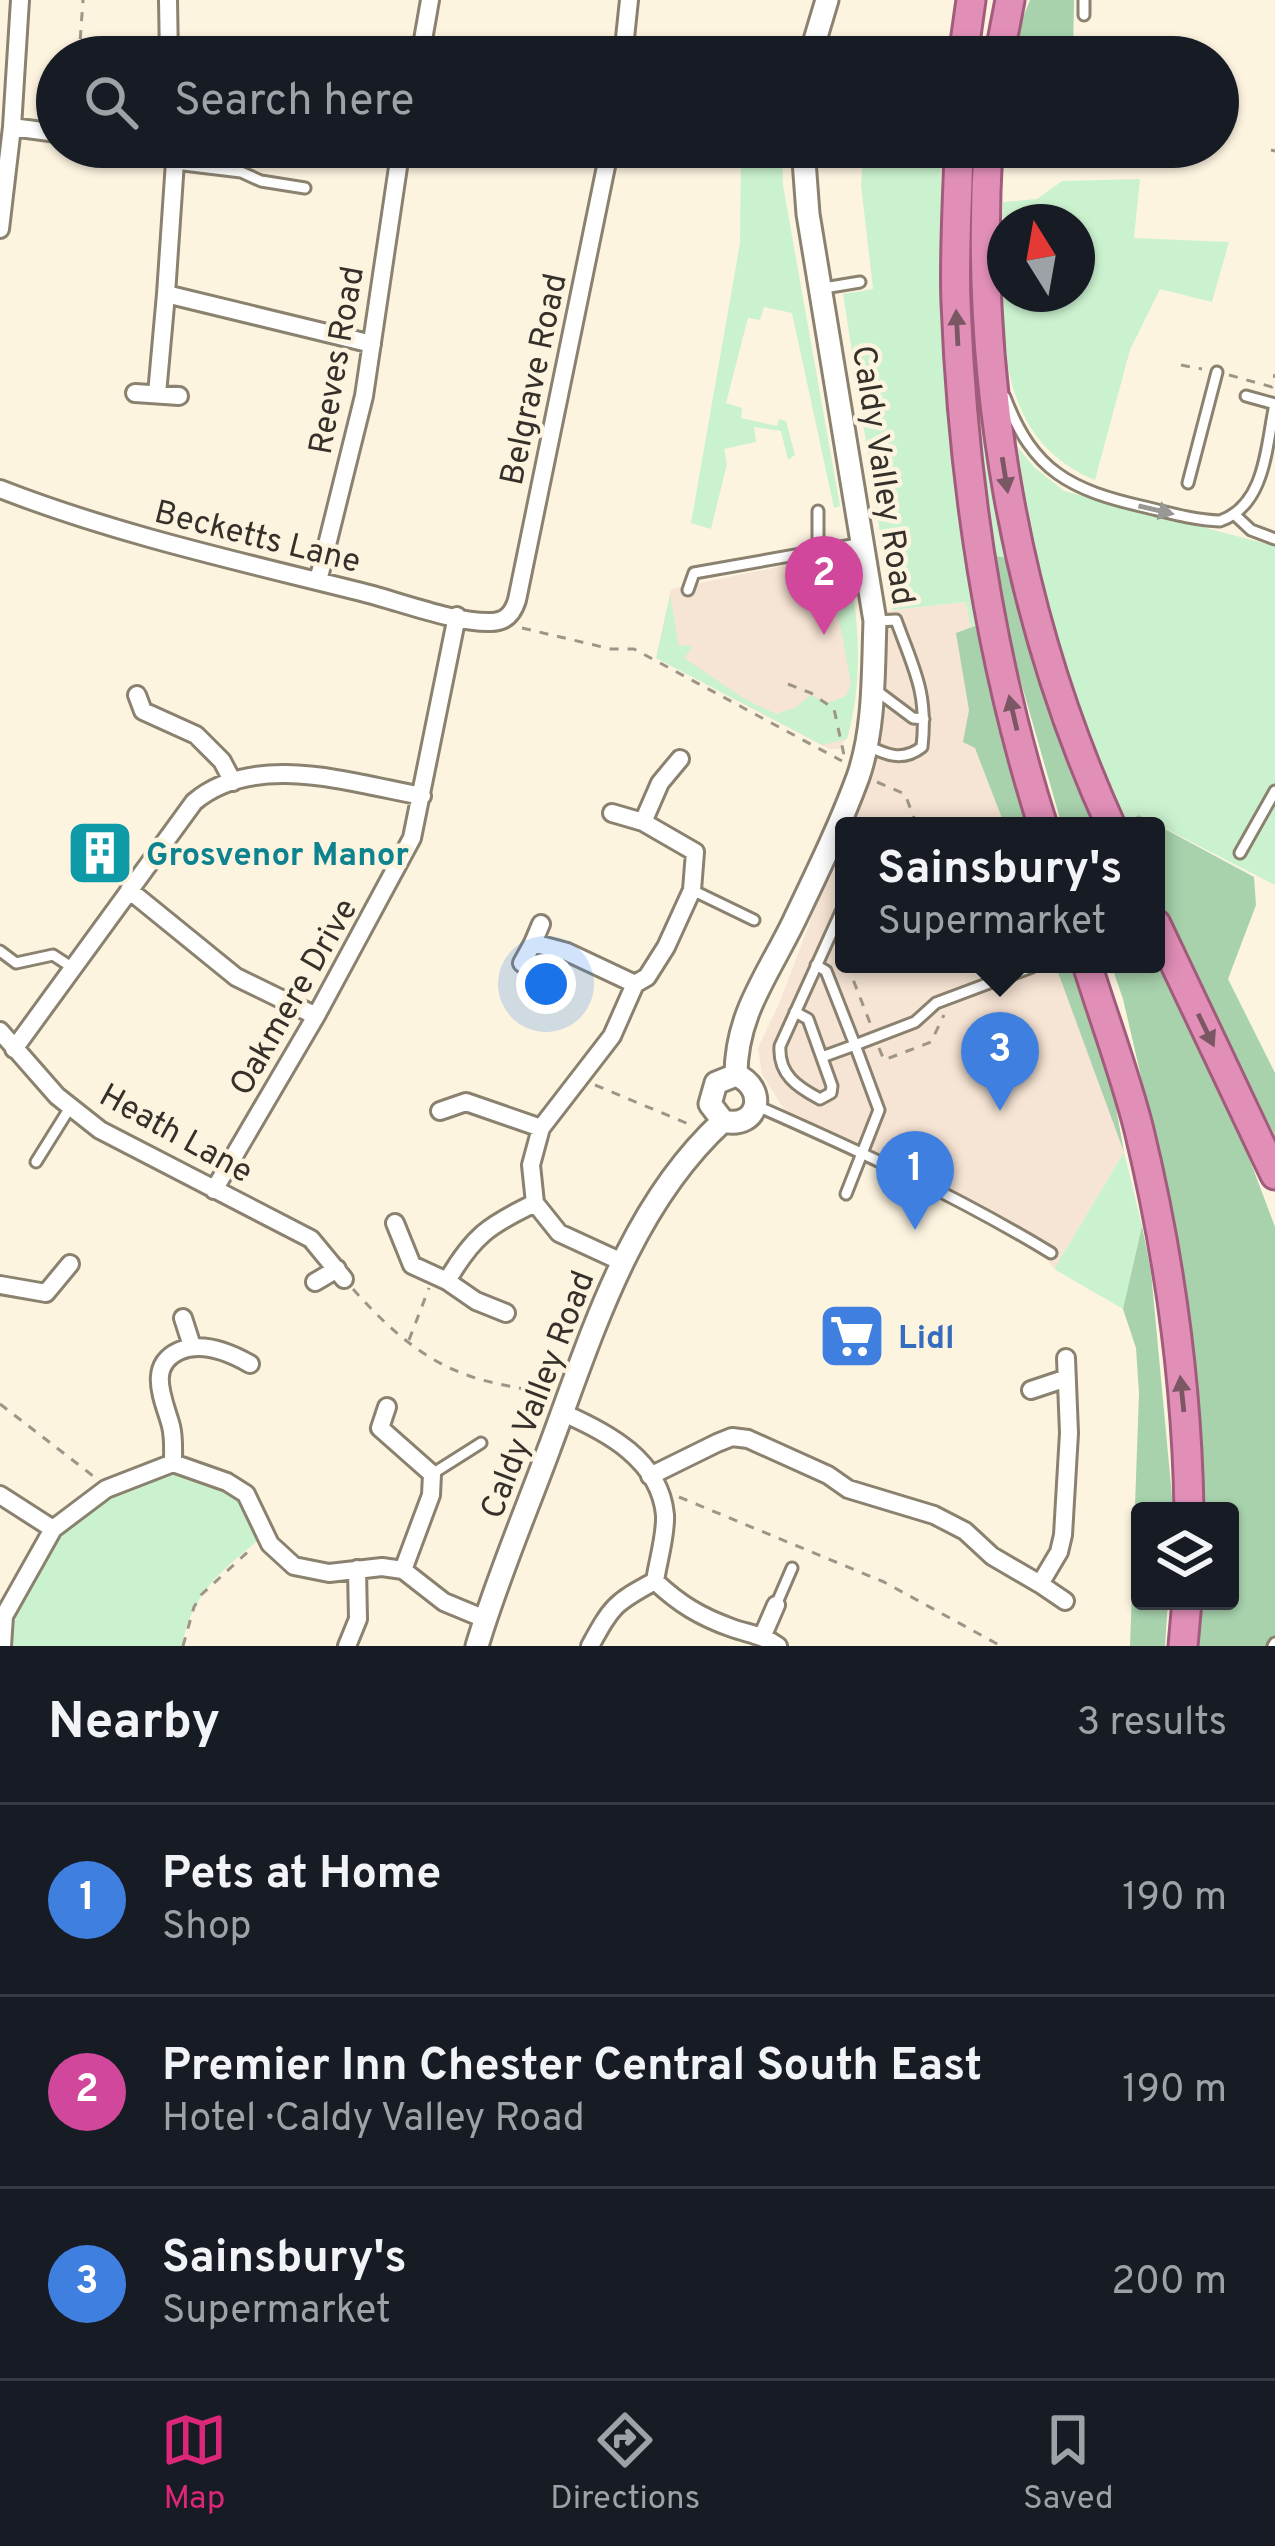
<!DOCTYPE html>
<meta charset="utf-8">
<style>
:root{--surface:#171b24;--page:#242831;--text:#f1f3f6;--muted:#9ea1a6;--line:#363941;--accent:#db2777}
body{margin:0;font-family:Overpass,sans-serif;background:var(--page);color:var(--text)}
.controls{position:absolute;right:36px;bottom:36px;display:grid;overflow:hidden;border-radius:12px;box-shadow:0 3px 9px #0004}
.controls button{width:108px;height:108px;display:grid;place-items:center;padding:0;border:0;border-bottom:3px solid var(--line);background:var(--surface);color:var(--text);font:60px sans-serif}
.compass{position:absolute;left:987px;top:204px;width:108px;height:108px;border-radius:50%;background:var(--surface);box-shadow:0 3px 9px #0004;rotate:349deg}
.you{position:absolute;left:546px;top:984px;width:42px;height:42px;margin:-30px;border:9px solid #fff;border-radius:50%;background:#1a73e8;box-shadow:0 0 0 18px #1a73e833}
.badge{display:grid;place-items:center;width:78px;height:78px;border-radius:50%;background:var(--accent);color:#fff;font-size:39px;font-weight:700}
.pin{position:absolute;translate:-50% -99px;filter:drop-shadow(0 3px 6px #0008)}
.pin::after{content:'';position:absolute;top:63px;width:42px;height:36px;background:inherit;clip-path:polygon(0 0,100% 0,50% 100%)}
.popup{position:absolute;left:835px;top:817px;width:330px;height:156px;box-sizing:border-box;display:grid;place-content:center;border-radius:12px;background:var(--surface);filter:drop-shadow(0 3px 9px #0005);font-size:39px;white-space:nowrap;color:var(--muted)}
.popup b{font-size:45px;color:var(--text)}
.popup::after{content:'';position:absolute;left:50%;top:100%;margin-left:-24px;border:24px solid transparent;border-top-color:var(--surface)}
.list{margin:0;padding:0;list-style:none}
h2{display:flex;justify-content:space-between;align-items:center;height:156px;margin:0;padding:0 48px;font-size:51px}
h2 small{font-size:39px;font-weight:400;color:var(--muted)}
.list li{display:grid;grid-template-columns:78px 1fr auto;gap:36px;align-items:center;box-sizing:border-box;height:192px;padding:0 48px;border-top:3px solid var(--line)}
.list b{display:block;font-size:45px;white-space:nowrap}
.list p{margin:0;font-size:39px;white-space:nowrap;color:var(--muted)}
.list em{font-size:39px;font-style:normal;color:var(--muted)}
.icon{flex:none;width:66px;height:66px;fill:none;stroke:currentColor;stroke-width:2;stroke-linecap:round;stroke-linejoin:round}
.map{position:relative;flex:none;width:1275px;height:1646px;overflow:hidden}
.search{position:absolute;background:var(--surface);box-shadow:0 3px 9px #0004;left:36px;right:36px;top:36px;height:132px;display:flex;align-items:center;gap:30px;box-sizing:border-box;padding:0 42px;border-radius:66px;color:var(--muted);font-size:45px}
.sheet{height:732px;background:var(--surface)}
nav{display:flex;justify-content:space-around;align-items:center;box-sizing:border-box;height:168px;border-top:3px solid var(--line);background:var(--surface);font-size:33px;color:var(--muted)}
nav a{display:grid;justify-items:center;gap:6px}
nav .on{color:var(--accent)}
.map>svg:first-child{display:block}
.commercial{fill:#f6e4d4}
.green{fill:#cbf2cf;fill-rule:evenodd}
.forest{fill:#a7d2ac}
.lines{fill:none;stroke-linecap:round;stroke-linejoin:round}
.service-casing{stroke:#8a816f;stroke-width:15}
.minor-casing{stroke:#8a816f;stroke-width:22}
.tertiary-casing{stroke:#8a816f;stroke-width:27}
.trunk-casing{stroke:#a15c7b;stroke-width:33}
.path{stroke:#9c9588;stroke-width:3;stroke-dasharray:9 9;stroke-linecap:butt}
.service{stroke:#fff;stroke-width:9}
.minor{stroke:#fff;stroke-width:16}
.tertiary{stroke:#fff;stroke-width:21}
.trunk{stroke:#e28fb8;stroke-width:27}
.oneway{fill:#7a5763}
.oneway2{fill:#9a9894}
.labels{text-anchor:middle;stroke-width:9;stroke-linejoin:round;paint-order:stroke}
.street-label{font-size:33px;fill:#35312a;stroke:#fdf4e0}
.culture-label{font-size:33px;font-weight:bold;fill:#0d838f;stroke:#fdf4e0;text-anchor:start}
.shop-label{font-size:33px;font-weight:bold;fill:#366cbe;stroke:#fdf4e0;text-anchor:start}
</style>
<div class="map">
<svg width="1275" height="1646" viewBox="0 0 1275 1646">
<rect width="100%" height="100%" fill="#fdf4e0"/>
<path class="commercial" d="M 840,554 L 850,568 L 858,651 L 855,699 L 848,736 L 839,749 L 829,749 L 656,658 L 671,589 Z
M 967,602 L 1028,826 L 846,826 L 881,730 L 886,611 Z
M 844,832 L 844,964 L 1076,964 L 1109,1070 L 1124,1152 L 1054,1269 L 1039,1249 L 788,1116 L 762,1074 L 758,1048 L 779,1004 Z"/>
<path class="green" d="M 741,147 L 782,147 L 783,185 L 840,506 L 834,508 L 792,313 L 764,307 L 760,320 L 748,318 L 726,403 L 742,408 L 741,418 L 777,426 L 779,419 L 786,421 L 795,455 L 788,460 L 781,431 L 754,427 L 756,442 L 724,449 L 727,464 L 711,529 L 691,523 L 740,243 Z
M 864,147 L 940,147 L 946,365 L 961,514 L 978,625 L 971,628 L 966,602 L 892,610 L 843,294 L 873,289 L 861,185 Z
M 1140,179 L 1134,238 L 1229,242 L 1212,302 L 1160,289 L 1130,350 L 1095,480 C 983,435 1003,301 1003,202 L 1037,199 L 1062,181 ZM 1005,222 L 1077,222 L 1077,294 L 1005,294 Z
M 969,316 L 1007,558 L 991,555 L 972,413 Z
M 1010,438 L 1035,468 L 1064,491 L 1275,546 L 1275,885 L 1139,815 L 1123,822 L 1058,651 L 1037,576 Z
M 851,579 C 860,632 862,687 847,739 L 822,745 L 656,658 L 670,595 L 679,646 L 689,645 L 692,648 L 684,658 L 743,698 L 776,714 L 795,708 L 811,695 L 827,703 L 846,696 L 851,683 L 832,583 Z
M 1124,1152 L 1142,1226 L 1123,1309 L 1054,1269 Z
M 180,1474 L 236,1495 L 260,1539 C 222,1571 192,1592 182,1646 L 9,1646 C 19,1564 93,1477 180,1474 Z"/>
<path class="forest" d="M 1030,0 L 1074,0 L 1073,57 L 1014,57 L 1018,30 Z
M 991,555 L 1007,558 L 1037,672 L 1097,826 L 1062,826 L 1011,647 Z
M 978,625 L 989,687 L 1028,826 L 1005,826 L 975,748 L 963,742 L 969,710 L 956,633 Z
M 1139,815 L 1254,877 L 1256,905 L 1228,979 L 1275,1073 L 1275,1136 L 1156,894 L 1156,826 L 1125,826 L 1123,822 Z
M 1156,957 L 1245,1147 L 1275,1227 L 1275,1646 L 1194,1646 L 1196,1601 L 1230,1601 L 1230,1511 L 1198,1511 L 1188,1316 L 1163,1171 L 1123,999 L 1111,964 L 1156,964 Z
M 1055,964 L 1076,964 L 1109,1070 L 1124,1152 Z
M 1142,1226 L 1151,1272 L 1173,1507 L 1172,1511 L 1140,1511 L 1140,1601 L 1168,1601 L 1165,1646 L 1130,1646 L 1139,1393 L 1136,1348 L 1123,1309 Z"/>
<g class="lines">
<defs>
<path id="service" d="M 1084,0 L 1084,15
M 175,164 L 241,172 L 261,181 L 305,188
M 824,288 L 860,282
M 1005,397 C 1033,472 1071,490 1145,507 C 1170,513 1194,520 1220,521 C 1266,505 1266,446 1275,404 L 1246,396
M 1188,483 L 1217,372
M 1235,515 L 1251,530 L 1275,539
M 818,548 L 818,511
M 688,590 L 694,573 L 863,543
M 877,691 L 913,718 L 924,719
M 866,745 C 886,755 903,762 922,747 C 928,692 914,670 896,620 L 875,621
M 1240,853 L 1275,791
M 692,890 L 754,920
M 0,951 L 16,963 L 53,955 L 73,968
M 816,965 L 826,971 L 855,1045 L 822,1057
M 795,1012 L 808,1019 L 832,1086 L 831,1093 L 820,1099 C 797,1087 778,1074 780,1046 L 844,905
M 757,1106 C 857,1150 957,1196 1051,1253
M 36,1162 L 71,1106
M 846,1194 L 879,1110 L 855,1045 L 915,1022 L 936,1003 L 1032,967
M 432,1474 L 481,1443
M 776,1605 L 792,1568
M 1273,1646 L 1275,1643"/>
<path id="minor" d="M 168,0 L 169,57
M 420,57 L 430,0
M 623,57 L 629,0
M 12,127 L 57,133
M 176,147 L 166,294 L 372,344
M 0,229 L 12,127 L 20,0
M 135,393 L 179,396
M 157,394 L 166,294
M 0,489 C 118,535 242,562 365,593 C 401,602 455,623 491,622 C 506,622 513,613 517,600 L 610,147
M 318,581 L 364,396 L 401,147
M 137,695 L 143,711 L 196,735 L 222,761 L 233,782
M 612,813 L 643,822
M 129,890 L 236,977 L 316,1016
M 533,943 L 541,924
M 522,963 L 533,943 L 567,952 L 635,984
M 0,1031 L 57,1096 L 100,1130 L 311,1239 L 344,1279
M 14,1049 L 194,802 C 254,751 352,783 422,796
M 440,1111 L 466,1102 L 541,1128
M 214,1190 L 316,1016 L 412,838 L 457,616
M 395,1223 L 412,1265 L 447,1281 C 473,1236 489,1225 535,1203
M 622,1262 L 559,1233 L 535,1203 L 531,1165 L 541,1128 L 612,1036 L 635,984 L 647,977 L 666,947 L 692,890 L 695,852 L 643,822 L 660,783 L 680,759
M 447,1281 L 476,1301 L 506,1313
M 315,1282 L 337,1269
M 0,1285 L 46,1293 L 70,1264
M 183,1318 L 192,1346
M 1031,1390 L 1064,1379
M 387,1407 L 380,1428 L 432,1474 L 431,1495 L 403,1570
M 563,1413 C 607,1432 660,1460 665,1515 C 666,1535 658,1561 655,1581 C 679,1604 701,1617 732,1628 C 749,1634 763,1635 778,1646
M 173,1463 C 173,1451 174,1438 171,1426 C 164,1400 146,1366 179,1351 C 202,1341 229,1352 250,1364
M 650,1476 L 717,1443 L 732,1437 L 748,1439 L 828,1475 L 848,1489 L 934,1515 L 965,1531 L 992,1556 L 1040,1584 L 1059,1552 L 1063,1535 L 1069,1433 L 1066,1358
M 0,1495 L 53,1529
M 1040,1584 L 1065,1601
M 0,1616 L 4,1616 L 53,1529 L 106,1489 L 173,1463 L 227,1482 L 246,1494 L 270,1544 L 294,1566 L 329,1573 L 382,1567 L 403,1570 L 444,1602 L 485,1619
M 763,1635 L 776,1605
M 2,1646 L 4,1616
M 347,1646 L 358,1619 L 357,1569
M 590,1646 C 612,1606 614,1603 655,1581"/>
<path id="tertiary" d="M 810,57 L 827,0
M 736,1075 C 736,1014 768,975 794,921 C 816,875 840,826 858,777 C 875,728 873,672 875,621 L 808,214 L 803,147
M 477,1646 C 497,1579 525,1514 549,1449 C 592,1334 630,1206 723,1121 C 759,1130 768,1088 736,1075 L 716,1083 L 710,1104 L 723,1121"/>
<path id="trunk" d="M 963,57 L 971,0
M 999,57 L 1010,0
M 959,147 C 958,199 954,251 956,303 C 963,480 989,657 1043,826
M 988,147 C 974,378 1015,615 1111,826
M 1156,924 L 1275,1175
M 1087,964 C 1104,1019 1125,1074 1139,1130 C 1169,1254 1187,1384 1189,1511
M 1183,1646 L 1187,1601"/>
</defs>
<use href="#service" class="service-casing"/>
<use href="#minor" class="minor-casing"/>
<use href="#tertiary" class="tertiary-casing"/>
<use href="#trunk" class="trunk-casing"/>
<path class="path" d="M 79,57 L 83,0
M 1271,150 L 1275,151
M 1181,365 L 1202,369
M 1229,375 L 1272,387 L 1275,374
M 522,628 L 611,649 L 634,649 L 842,761
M 788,684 L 811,693 L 834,709 L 844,755
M 877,782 L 905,794 L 917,826
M 847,964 L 872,1028
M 879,1048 L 884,1060 L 931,1042 L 944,1015
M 595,1085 L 691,1125
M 353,1289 C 385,1325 421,1359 467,1375 C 493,1385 523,1387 551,1396
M 409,1340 L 429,1288
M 0,1404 L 97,1479
M 679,1497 L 884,1582 L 1001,1646
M 183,1646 L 194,1607 L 201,1595 L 252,1548"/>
<use href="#service" class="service"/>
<use href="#minor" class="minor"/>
<use href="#tertiary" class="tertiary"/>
<use href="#trunk" class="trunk"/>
</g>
<defs><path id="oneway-solid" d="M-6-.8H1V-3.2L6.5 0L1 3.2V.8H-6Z" transform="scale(3)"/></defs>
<g class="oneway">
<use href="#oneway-solid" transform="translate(957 328) rotate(-93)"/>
<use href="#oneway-solid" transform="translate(1005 475) rotate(81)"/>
<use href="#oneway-solid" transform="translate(1013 713) rotate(-103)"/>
<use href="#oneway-solid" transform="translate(1206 1030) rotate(64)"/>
<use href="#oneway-solid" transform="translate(1182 1394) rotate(-96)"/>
</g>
<use class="oneway2" href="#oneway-solid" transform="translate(1156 510) rotate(13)"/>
<defs>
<symbol id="building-square" viewBox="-11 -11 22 22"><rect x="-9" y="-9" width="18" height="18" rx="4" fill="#0f9aa8" stroke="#fdf4e0"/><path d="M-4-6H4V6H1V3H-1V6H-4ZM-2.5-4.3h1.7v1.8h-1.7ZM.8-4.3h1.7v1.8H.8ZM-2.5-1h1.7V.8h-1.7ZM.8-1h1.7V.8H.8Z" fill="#fff"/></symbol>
<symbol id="supermarket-square" viewBox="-11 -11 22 22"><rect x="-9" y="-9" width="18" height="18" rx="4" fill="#3f7fe0" stroke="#fdf4e0"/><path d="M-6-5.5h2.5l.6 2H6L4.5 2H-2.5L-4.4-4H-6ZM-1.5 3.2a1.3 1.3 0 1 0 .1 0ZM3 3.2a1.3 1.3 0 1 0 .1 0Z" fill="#fff"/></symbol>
</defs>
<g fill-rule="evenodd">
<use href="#building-square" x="62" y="815" width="76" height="76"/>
<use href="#supermarket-square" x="814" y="1298" width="76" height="76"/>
</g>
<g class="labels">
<g class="street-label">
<text transform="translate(335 360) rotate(-80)" y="12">Reeves Road</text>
<text transform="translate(532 379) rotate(-78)" y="12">Belgrave Road</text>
<text transform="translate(885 475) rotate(81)" y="12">Caldy Valley Road</text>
<text transform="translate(258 535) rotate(14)" y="12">Becketts Lane</text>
<text transform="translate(292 996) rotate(-60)" y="12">Oakmere Drive</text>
<text transform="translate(177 1132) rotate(29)" y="12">Heath Lane</text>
<text transform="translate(536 1394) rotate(-69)" y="12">Caldy Valley Road</text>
</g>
<g class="culture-label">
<text x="146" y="865">Grosvenor Manor</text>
</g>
<g class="shop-label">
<text x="898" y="1348">Lidl</text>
</g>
</g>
</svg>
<div class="controls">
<button><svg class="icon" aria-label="layers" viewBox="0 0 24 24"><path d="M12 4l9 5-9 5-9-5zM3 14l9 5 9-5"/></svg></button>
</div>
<svg class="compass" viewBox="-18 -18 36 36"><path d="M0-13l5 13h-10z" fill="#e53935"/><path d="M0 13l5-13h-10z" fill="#9ea1a6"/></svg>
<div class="you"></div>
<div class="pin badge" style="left:915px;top:1230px;background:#3f7fe0">1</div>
<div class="pin badge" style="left:824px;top:635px;background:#d1479c">2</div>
<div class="pin badge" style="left:1000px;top:1111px;background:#3f7fe0">3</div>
<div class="popup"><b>Sainsbury's</b>Supermarket</div>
<div class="search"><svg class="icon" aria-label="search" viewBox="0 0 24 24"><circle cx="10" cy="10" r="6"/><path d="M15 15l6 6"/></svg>Search here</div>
</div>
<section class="sheet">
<h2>Nearby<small>3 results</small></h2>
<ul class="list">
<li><span class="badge" style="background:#3f7fe0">1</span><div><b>Pets at Home</b><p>Shop</p></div><em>190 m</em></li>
<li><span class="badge" style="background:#d1479c">2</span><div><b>Premier Inn Chester Central South East</b><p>Hotel · Caldy Valley Road</p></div><em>190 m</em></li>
<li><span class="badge" style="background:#3f7fe0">3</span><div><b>Sainsbury's</b><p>Supermarket</p></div><em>200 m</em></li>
</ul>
</section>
<nav>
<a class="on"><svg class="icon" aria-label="map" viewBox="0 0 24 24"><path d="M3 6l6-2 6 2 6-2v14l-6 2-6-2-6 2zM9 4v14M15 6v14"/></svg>Map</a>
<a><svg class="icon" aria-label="directions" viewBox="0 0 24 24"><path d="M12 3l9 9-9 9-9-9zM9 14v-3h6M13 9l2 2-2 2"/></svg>Directions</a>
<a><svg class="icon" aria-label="saved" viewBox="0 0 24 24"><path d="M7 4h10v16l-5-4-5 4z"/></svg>Saved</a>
</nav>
